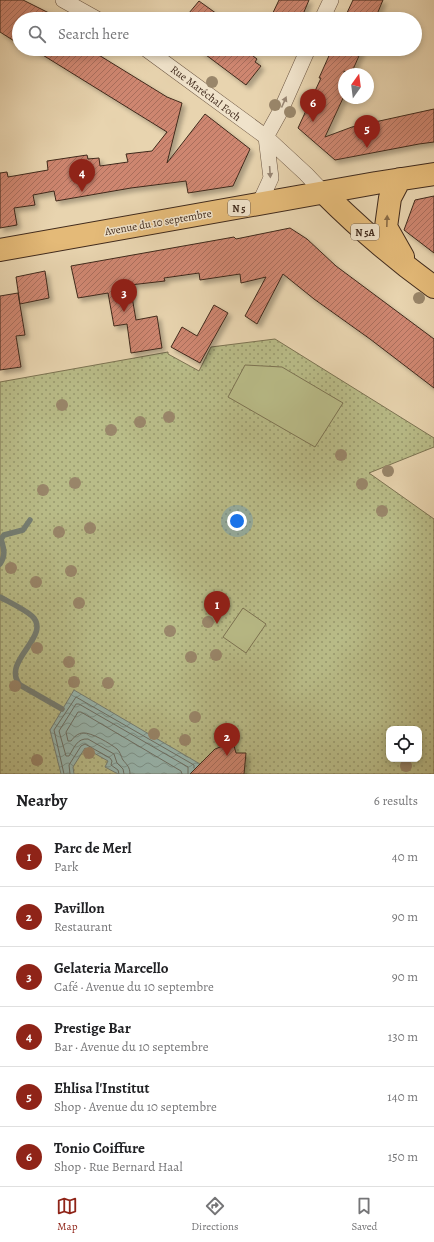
<!DOCTYPE html>
<meta charset="utf-8">
<style>
:root{--surface:#fff;--page:#f6f6f6;--text:#202124;--muted:#757577;--line:#e0e0e0;--accent:#8f2418}
body{margin:0;font-family:Alegreya,serif;background:var(--page);color:var(--text)}
.controls{position:absolute;right:12px;bottom:12px;display:grid;overflow:hidden;border-radius:8px;box-shadow:0 2px 6px #0003}
.controls button{width:36px;height:36px;display:grid;place-items:center;padding:0;border:0;border-bottom:1px solid var(--line);background:var(--surface);color:var(--text);font:20px sans-serif}
.compass{position:absolute;left:338px;top:68px;width:36px;height:36px;border-radius:50%;background:var(--surface);box-shadow:0 2px 6px #0003;rotate:14deg}
.you{position:absolute;left:237px;top:521px;width:14px;height:14px;margin:-10px;border:3px solid #fff;border-radius:50%;background:#1a73e8;box-shadow:0 0 0 6px #1a73e833}
.badge{display:grid;place-items:center;width:26px;height:26px;border-radius:50%;background:var(--accent);color:#fff;font-size:13px;font-weight:700}
.pin{position:absolute;translate:-50% -33px;filter:drop-shadow(0 1px 2px #0008)}
.pin::after{content:'';position:absolute;top:21px;width:14px;height:12px;background:inherit;clip-path:polygon(0 0,100% 0,50% 100%)}
.list{margin:0;padding:0;list-style:none}
h2{display:flex;justify-content:space-between;align-items:center;height:52px;margin:0;padding:0 16px;font-size:17px}
h2 small{font-size:13px;font-weight:400;color:var(--muted)}
.list li{display:grid;grid-template-columns:26px 1fr auto;gap:12px;align-items:center;box-sizing:border-box;height:60px;padding:0 16px;border-top:1px solid var(--line)}
.list b{display:block;font-size:15px;white-space:nowrap}
.list p{margin:0;font-size:13px;white-space:nowrap;color:var(--muted)}
.list em{font-size:13px;font-style:normal;color:var(--muted)}
.icon{flex:none;width:22px;height:22px;fill:none;stroke:currentColor;stroke-width:2;stroke-linecap:round;stroke-linejoin:round}
.map{position:relative;flex:none;width:434px;height:774px;overflow:hidden}
.search{position:absolute;background:var(--surface);box-shadow:0 2px 6px #0003;left:12px;right:12px;top:12px;height:44px;display:flex;align-items:center;gap:10px;box-sizing:border-box;padding:0 14px;border-radius:22px;color:var(--muted);font-size:15px}
.sheet{height:412px;background:var(--surface)}
nav{display:flex;justify-content:space-around;align-items:center;box-sizing:border-box;height:56px;border-top:1px solid var(--line);background:var(--surface);font-size:11px;color:var(--muted)}
nav a{display:grid;justify-items:center;gap:2px}
nav .on{color:var(--accent)}
.map>svg:first-child{display:block}
.green{fill:url(#green-dots);stroke:#7c7352;fill-rule:evenodd}
.pitch{fill:#b9bc88;stroke:#7c7352}
.water{fill:url(#water-waves);stroke:#757f75}
.lines{fill:none;stroke-linecap:round;stroke-linejoin:round}
.shore{stroke:#6c7066;stroke-width:1}
.stream{stroke:#757f75;stroke-width:5.5}
.building{fill:url(#building-hatch);stroke:#402a1c;filter:url(#shadow)}
.minor-casing{stroke:#6a5441;stroke-width:16}
.primary-casing{stroke:#402a1c;stroke-width:24}
.minor{stroke:#f0e3cb;stroke-width:15}
.primary{stroke:#e4ba78;stroke-width:22}
.tree{fill:#99866a}
.oneway{fill:#988674}
.oneway2{fill:#8a6b45}
.labels{text-anchor:middle;stroke-width:3;stroke-linejoin:round;paint-order:stroke}
.shield{fill:#f0e3cb;stroke:#756250;stroke-width:1}
.shield-label{font-size:10px;font-weight:bold;fill:#402a1c}
.street-label{font-size:11px;fill:#402a1c;stroke:#f0e3cb}
</style>
<div class="map">
<svg width="434" height="774" viewBox="0 0 434 774">
<defs>
<pattern id="green-dots" width="8" height="8" patternUnits="userSpaceOnUse"><rect width="8" height="8" fill="#b9bc88"/><path d="M2 2h.1M6 6h.1" fill="none" stroke="#98996e" stroke-width="1.8" stroke-linecap="round"/></pattern>
<pattern id="water-waves" width="16" height="10" patternUnits="userSpaceOnUse"><rect width="16" height="10" fill="#98b7b0"/><path d="M0 5q4-4 8 0t8 0" fill="none" stroke="#7d958e"/></pattern>
<pattern id="building-hatch" width="6" height="6" patternUnits="userSpaceOnUse"><rect width="6" height="6" fill="#ce8670"/><path d="M-1 1l2-2M0 6l6-6M5 7l2-2" fill="none" stroke="#a96e5b"/></pattern>
<filter id="shadow"><feDropShadow dx="3.5" dy="3.5" stdDeviation="2" flood-color="#0004"/></filter>
</defs>
<rect width="100%" height="100%" fill="#e8d4af"/>
<filter id="stains"><feTurbulence type="fractalNoise" baseFrequency=".005" numOctaves="4"/><feColorMatrix values="0 0 0 0 .2 0 0 0 0 .09 0 0 0 0 .02 0 0 0 .5 -.17"/></filter>
<radialGradient id="worn" r=".72"><stop offset=".6" stop-color="#630" stop-opacity="0"/><stop offset="1" stop-color="#630" stop-opacity=".3"/></radialGradient>
<path class="green" d="M 275,339 L 434,438 L 434,447 L 369,473 L 434,519 L 434,774 L 0,774 L 0,382 L 168,352 L 168,354 L 199,371 L 211,347 ZM 389,729 L 419,729 L 419,759 L 389,759 Z"/>
<path class="pitch" d="M 245,365 L 282,367 L 343,403 L 315,447 L 228,397 Z
M 243,608 L 266,624 L 246,653 L 223,637 Z"/>
<path class="water" d="M 74,690 L 200,764 L 197,774 L 118,774 L 105,767 L 108,761 L 85,748 L 73,767 L 74,774 L 61,774 L 50,730 Z"/>
<g class="lines">
<path class="shore" d="M 64,774 L 54,730 L 76,697 L 194,765 L 194,768
M 70,774 L 69,765 L 81,746 L 85,744 L 110,758 L 112,761 L 111,765 L 118,770 L 119,774
M 124,774 L 123,769 L 117,763 L 114,754 L 88,739 C 77,738 74,748 69,756 L 66,756 L 59,731 L 76,704 L 79,704 L 188,767 L 188,774
M 130,774 C 130,767 127,765 123,760 C 121,757 121,753 117,749 C 111,744 91,732 83,733 C 78,733 74,737 71,741 L 68,741 L 66,732 L 78,712 L 81,712 L 181,771 L 182,774"/>
<path class="stream" d="M 0,564 C 6,555 4,549 1,539 L 4,535 L 23,530 L 30,520
M 0,597 C 9,602 24,609 32,616 C 53,636 0,661 20,685 L 62,709"/>
</g>
<path class="building" d="M 0,0 L 23,0 L 61,19 L 19,19 L 19,44 L 0,32 Z
M 279,0 L 309,0 L 301,19 L 270,19 Z
M 353,0 L 383,0 L 375,19 L 354,19 L 346,15 Z
M 199,1 L 224,19 L 184,19 Z
M 33,49 L 89,49 L 167,97 L 182,103 L 167,163 L 205,114 L 250,149 L 233,186 L 188,193 L 186,181 L 131,188 L 56,201 L 54,191 L 33,195 L 35,205 L 14,208 L 17,225 L 0,228 L 0,173 L 7,172 L 8,177 L 48,170 L 47,161 L 87,155 L 88,159 L 99,158 L 100,166 L 128,162 L 126,154 L 152,151 L 167,132 Z
M 198,49 L 244,49 L 257,59 L 255,62 L 261,66 L 246,85 Z
M 332,49 L 362,49 L 351,74 L 344,71 L 344,96 L 325,137 L 352,127 L 434,109 L 434,142 L 419,144 L 335,160 L 298,128 L 321,78 L 319,78 Z
M 434,196 L 434,253 L 404,230 L 415,200 Z
M 290,228 L 307,239 L 336,266 L 434,339 L 434,388 L 370,339 L 314,299 L 283,274 L 257,324 L 245,316 L 266,277 L 241,283 L 240,274 L 200,280 L 199,273 L 164,278 L 165,281 L 130,285 L 136,320 L 157,316 L 162,348 L 131,353 L 127,324 L 114,326 L 108,293 L 78,298 L 71,266 L 234,237 L 236,239 Z
M 45,271 L 49,298 L 20,304 L 16,277 Z
M 18,293 L 25,335 L 16,336 L 21,367 L 0,370 L 0,296 Z
M 214,305 L 228,313 L 200,363 L 171,347 L 182,327 L 197,336 Z
M 233,742 L 236,753 L 246,753 L 244,774 L 190,774 L 215,749 Z"/>
<g class="lines">
<defs>
<path id="minor" d="M 63,0 L 97,19
M 322,19 L 331,0
M 146,49 L 266,137 L 306,174 L 324,193
M 266,137 L 281,110 L 308,49
M 259,204 L 271,178 L 266,137"/>
<path id="primary" d="M 400,179 L 390,198 L 386,227 L 403,257
M 324,193 C 358,227 395,259 434,287
M 0,250 L 376,183 L 434,174"/>
</defs>
<use href="#minor" class="minor-casing"/>
<use href="#primary" class="primary-casing"/>
<use href="#minor" class="minor"/>
<use href="#primary" class="primary"/>
</g>
<g class="tree">
<circle cx="212" cy="82" r="6"/>
<circle cx="275" cy="105" r="6"/>
<circle cx="290" cy="112" r="6"/>
<circle cx="419" cy="298" r="6"/>
<circle cx="62" cy="405" r="6"/>
<circle cx="169" cy="417" r="6"/>
<circle cx="140" cy="422" r="6"/>
<circle cx="111" cy="430" r="6"/>
<circle cx="341" cy="455" r="6"/>
<circle cx="388" cy="471" r="6"/>
<circle cx="75" cy="483" r="6"/>
<circle cx="362" cy="484" r="6"/>
<circle cx="43" cy="490" r="6"/>
<circle cx="382" cy="511" r="6"/>
<circle cx="90" cy="528" r="6"/>
<circle cx="59" cy="532" r="6"/>
<circle cx="11" cy="568" r="6"/>
<circle cx="71" cy="571" r="6"/>
<circle cx="36" cy="582" r="6"/>
<circle cx="79" cy="603" r="6"/>
<circle cx="208" cy="622" r="6"/>
<circle cx="170" cy="631" r="6"/>
<circle cx="37" cy="648" r="6"/>
<circle cx="216" cy="655" r="6"/>
<circle cx="191" cy="657" r="6"/>
<circle cx="69" cy="662" r="6"/>
<circle cx="74" cy="682" r="6"/>
<circle cx="108" cy="683" r="6"/>
<circle cx="15" cy="686" r="6"/>
<circle cx="195" cy="717" r="6"/>
<circle cx="154" cy="734" r="6"/>
<circle cx="185" cy="740" r="6"/>
<circle cx="89" cy="753" r="6"/>
<circle cx="37" cy="760" r="6"/>
<circle cx="406" cy="766" r="6"/>
</g>
<defs><path id="oneway-solid" d="M-6-.8H1V-3.2L6.5 0L1 3.2V.8H-6Z"/></defs>
<g class="oneway">
<use href="#oneway-solid" transform="translate(284 102) rotate(-66)"/>
<use href="#oneway-solid" transform="translate(270 172) rotate(86)"/>
</g>
<use class="oneway2" href="#oneway-solid" transform="translate(387 221) rotate(-88)"/>
<g class="labels">
<g class="shield">
<rect x="228" y="200" width="22" height="16" rx="3"/>
<rect x="351" y="224" width="28" height="16" rx="3"/>
</g>
<g class="shield-label">
<text x="239" y="212">N 5</text>
<text x="365" y="236">N 5A</text>
</g>
<g class="street-label">
<text transform="translate(206 93) rotate(37)" y="4">Rue Maréchal Foch</text>
<text transform="translate(158 222) rotate(-10)" y="4">Avenue du 10 septembre</text>
</g>
</g>
<rect width="100%" height="100%" filter="url(#stains)"/>
<rect width="100%" height="100%" fill="url(#worn)"/>
</svg>
<div class="controls">
<button><svg class="icon" aria-label="locate" viewBox="0 0 24 24"><circle cx="12" cy="12" r="6"/><path d="M12 2v4M12 18v4M2 12h4M18 12h4"/></svg></button>
</div>
<svg class="compass" viewBox="-18 -18 36 36"><path d="M0-13l5 13h-10z" fill="#e53935"/><path d="M0 13l5-13h-10z" fill="#757577"/></svg>
<div class="you"></div>
<div class="pin badge" style="left:217px;top:624px">1</div>
<div class="pin badge" style="left:227px;top:756px">2</div>
<div class="pin badge" style="left:124px;top:312px">3</div>
<div class="pin badge" style="left:82px;top:192px">4</div>
<div class="pin badge" style="left:367px;top:148px">5</div>
<div class="pin badge" style="left:313px;top:122px">6</div>
<div class="search"><svg class="icon" aria-label="search" viewBox="0 0 24 24"><circle cx="10" cy="10" r="6"/><path d="M15 15l6 6"/></svg>Search here</div>
</div>
<section class="sheet">
<h2>Nearby<small>6 results</small></h2>
<ul class="list">
<li><span class="badge">1</span><div><b>Parc de Merl</b><p>Park</p></div><em>40 m</em></li>
<li><span class="badge">2</span><div><b>Pavillon</b><p>Restaurant</p></div><em>90 m</em></li>
<li><span class="badge">3</span><div><b>Gelateria Marcello</b><p>Café · Avenue du 10 septembre</p></div><em>90 m</em></li>
<li><span class="badge">4</span><div><b>Prestige Bar</b><p>Bar · Avenue du 10 septembre</p></div><em>130 m</em></li>
<li><span class="badge">5</span><div><b>Ehlisa l'Institut</b><p>Shop · Avenue du 10 septembre</p></div><em>140 m</em></li>
<li><span class="badge">6</span><div><b>Tonio Coiffure</b><p>Shop · Rue Bernard Haal</p></div><em>150 m</em></li>
</ul>
</section>
<nav>
<a class="on"><svg class="icon" aria-label="map" viewBox="0 0 24 24"><path d="M3 6l6-2 6 2 6-2v14l-6 2-6-2-6 2zM9 4v14M15 6v14"/></svg>Map</a>
<a><svg class="icon" aria-label="directions" viewBox="0 0 24 24"><path d="M12 3l9 9-9 9-9-9zM9 14v-3h6M13 9l2 2-2 2"/></svg>Directions</a>
<a><svg class="icon" aria-label="saved" viewBox="0 0 24 24"><path d="M7 4h10v16l-5-4-5 4z"/></svg>Saved</a>
</nav>
